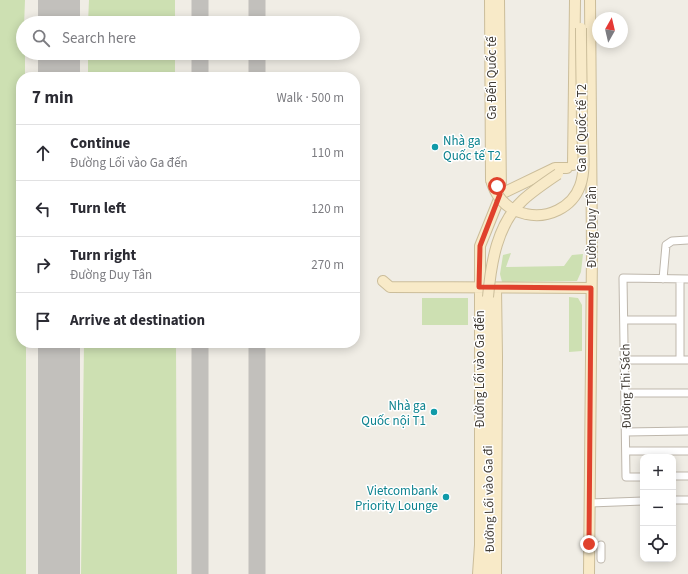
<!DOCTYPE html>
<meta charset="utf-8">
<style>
:root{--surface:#fff;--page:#f7f7f7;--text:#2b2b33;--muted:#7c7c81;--line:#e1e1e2}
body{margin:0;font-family:"Source Sans 3",sans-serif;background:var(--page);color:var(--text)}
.controls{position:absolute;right:12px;bottom:12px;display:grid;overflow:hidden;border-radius:8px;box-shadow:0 2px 10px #0003}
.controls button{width:36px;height:36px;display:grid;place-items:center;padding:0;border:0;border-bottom:1px solid var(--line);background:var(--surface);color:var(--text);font:20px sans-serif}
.compass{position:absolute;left:592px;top:12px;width:36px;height:36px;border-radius:50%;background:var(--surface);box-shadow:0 2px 10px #0003;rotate:8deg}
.stop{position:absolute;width:12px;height:12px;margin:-9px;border:3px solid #e0412c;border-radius:50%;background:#fff}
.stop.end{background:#e0412c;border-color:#fff;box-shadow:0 1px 4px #0008}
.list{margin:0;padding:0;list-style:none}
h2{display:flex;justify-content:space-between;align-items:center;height:52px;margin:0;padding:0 16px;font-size:17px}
h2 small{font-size:13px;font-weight:400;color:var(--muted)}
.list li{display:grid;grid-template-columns:26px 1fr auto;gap:12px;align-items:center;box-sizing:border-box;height:56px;padding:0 16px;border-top:1px solid var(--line)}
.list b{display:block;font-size:15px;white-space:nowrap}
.list p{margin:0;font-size:13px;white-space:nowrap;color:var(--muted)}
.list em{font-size:13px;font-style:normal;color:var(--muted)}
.icon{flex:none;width:22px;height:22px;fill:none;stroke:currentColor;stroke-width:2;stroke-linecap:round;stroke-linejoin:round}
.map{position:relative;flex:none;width:688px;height:574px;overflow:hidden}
.search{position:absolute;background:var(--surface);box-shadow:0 2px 10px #0003;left:16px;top:16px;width:344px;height:44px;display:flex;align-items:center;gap:10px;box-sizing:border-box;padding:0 14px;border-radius:22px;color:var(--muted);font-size:15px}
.panel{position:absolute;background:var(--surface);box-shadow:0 2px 10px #0003;left:16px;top:72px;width:344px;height:276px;border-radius:16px}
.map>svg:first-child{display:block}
.green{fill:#cde0b2}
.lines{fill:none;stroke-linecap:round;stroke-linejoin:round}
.taxiway{stroke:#c2c0bc;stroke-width:17}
.runway{stroke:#c2c0bc;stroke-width:42}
.street-casing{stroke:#beb7ac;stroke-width:9}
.secondary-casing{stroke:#cbbd9a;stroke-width:12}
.street{stroke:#fff;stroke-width:7}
.secondary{stroke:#f8eac8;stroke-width:10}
.secondary-bridge-casing{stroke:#cbbd9a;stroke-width:12;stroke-linecap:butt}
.secondary-bridge{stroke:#f8eac8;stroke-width:10}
.route{stroke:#e0412c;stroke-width:5}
.culture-dot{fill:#0f9aa8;stroke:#fff;stroke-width:1.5}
.labels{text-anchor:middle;stroke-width:3;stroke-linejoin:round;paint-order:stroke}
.street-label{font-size:13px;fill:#423d36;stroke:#fff}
.culture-label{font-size:13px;fill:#0d838f;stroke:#fff;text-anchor:end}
</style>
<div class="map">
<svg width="688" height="574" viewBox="0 0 688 574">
<rect width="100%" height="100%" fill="#f0ede5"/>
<path class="green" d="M 0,0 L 25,0 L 23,53 L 25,53 L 25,77 L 21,77 L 21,343 L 26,343 L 26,574 L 0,574 Z
M 89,0 L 175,0 L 175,23 L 88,23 Z
M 88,53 L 175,53 L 175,77 L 88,77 Z
M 511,253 L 506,267 L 564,266 L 572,255 L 583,254 L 581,272 L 577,281 L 502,282 L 500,274 L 503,255 Z
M 569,297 L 578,298 L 582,305 L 582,351 L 569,352 Z
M 422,298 L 468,298 L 468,325 L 422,325 Z
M 84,343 L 176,343 L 177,574 L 81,574 Z"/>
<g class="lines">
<path class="taxiway" d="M 200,0 L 200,23
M 257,0 L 257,23
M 200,53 L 200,77
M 257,53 L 257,77
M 200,343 L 200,574
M 257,343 L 257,574"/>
<path class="runway" d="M 59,23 L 59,0
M 59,77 L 59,53
M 59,574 L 59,343"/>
<defs>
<path id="street" d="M 663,279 L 666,245 L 672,241 L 688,240
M 680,279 L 680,360
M 624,320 L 680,320
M 624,360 L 688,360
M 625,393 L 688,393
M 626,432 L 688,431
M 626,451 L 688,451
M 673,476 L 688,476
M 643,477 L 626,477 L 623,278 L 688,279
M 673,500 L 688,500
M 590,503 L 643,501
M 601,559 L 601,545"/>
<path id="secondary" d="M 490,0 L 491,180
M 573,165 L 575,0
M 501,194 L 555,168 L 567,168
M 383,281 L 390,287 L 591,288
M 496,288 L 497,357 L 496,574
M 478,574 L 480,545 L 480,246 L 501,194 L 499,0
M 488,574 L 488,297
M 589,574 L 592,252 L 590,0"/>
</defs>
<use href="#street" class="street-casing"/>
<use href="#secondary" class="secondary-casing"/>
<use href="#street" class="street"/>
<use href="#secondary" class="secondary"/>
<defs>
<path id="secondary-bridge" d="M 491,180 C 496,197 507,210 526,214 C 547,219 572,208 580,186 C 586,170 583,149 582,131 C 582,97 581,63 581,28
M 488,297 C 491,263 497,224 523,200 C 534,190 546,182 558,174"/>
</defs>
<use href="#secondary-bridge" class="secondary-bridge-casing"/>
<use href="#secondary-bridge" class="secondary-bridge"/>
</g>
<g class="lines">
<path class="route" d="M 497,186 L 500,194 L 480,246 L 479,287 L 591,288 L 589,544"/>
</g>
<g class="culture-dot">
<circle cx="435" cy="147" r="4"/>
<circle cx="434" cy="412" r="4"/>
<circle cx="446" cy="497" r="4"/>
</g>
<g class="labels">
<g class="street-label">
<text transform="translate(491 78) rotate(-90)" y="5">Ga Đến Quốc tế</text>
<text transform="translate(581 128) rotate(-90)" y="5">Ga đi Quốc tế T2</text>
<text transform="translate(591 227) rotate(-90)" y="5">Đường Duy Tân</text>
<text transform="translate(479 369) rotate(-90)" y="5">Đường Lối vào Ga đến</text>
<text transform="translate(625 386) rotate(-91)" y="5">Đường Thi Sách</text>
<text transform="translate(488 499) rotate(-91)" y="5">Đường Lối vào Ga đi</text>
</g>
<g class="culture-label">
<text x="443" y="145" text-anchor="start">Nhà ga<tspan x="443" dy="15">Quốc tế T2</tspan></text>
<text x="426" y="410">Nhà ga<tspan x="426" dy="15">Quốc nội T1</tspan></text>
<text x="438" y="495">Vietcombank<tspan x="438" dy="15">Priority Lounge</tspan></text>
</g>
</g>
</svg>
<div class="controls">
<button>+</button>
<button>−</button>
<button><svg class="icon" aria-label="locate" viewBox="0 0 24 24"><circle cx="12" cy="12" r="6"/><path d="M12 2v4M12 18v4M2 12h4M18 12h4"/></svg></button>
</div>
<svg class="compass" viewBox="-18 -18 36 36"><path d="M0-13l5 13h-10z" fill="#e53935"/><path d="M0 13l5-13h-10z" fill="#7c7c81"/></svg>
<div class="stop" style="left:497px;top:186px"></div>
<div class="stop end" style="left:589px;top:544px"></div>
<div class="search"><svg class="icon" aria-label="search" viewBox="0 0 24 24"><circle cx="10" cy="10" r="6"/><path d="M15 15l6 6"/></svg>Search here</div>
<section class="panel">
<h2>7 min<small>Walk · 500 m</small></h2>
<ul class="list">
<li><svg class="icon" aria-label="ahead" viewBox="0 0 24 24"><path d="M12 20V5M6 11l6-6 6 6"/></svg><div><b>Continue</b><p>Đường Lối vào Ga đến</p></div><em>110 m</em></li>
<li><svg class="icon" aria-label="left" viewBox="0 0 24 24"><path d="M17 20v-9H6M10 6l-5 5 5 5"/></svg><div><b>Turn left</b></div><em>120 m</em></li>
<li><svg class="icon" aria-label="right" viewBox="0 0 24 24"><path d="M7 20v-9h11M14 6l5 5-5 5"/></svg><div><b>Turn right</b><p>Đường Duy Tân</p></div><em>270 m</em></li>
<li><svg class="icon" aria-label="arrive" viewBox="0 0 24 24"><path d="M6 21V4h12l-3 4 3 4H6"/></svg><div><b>Arrive at destination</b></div></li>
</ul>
</section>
</div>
